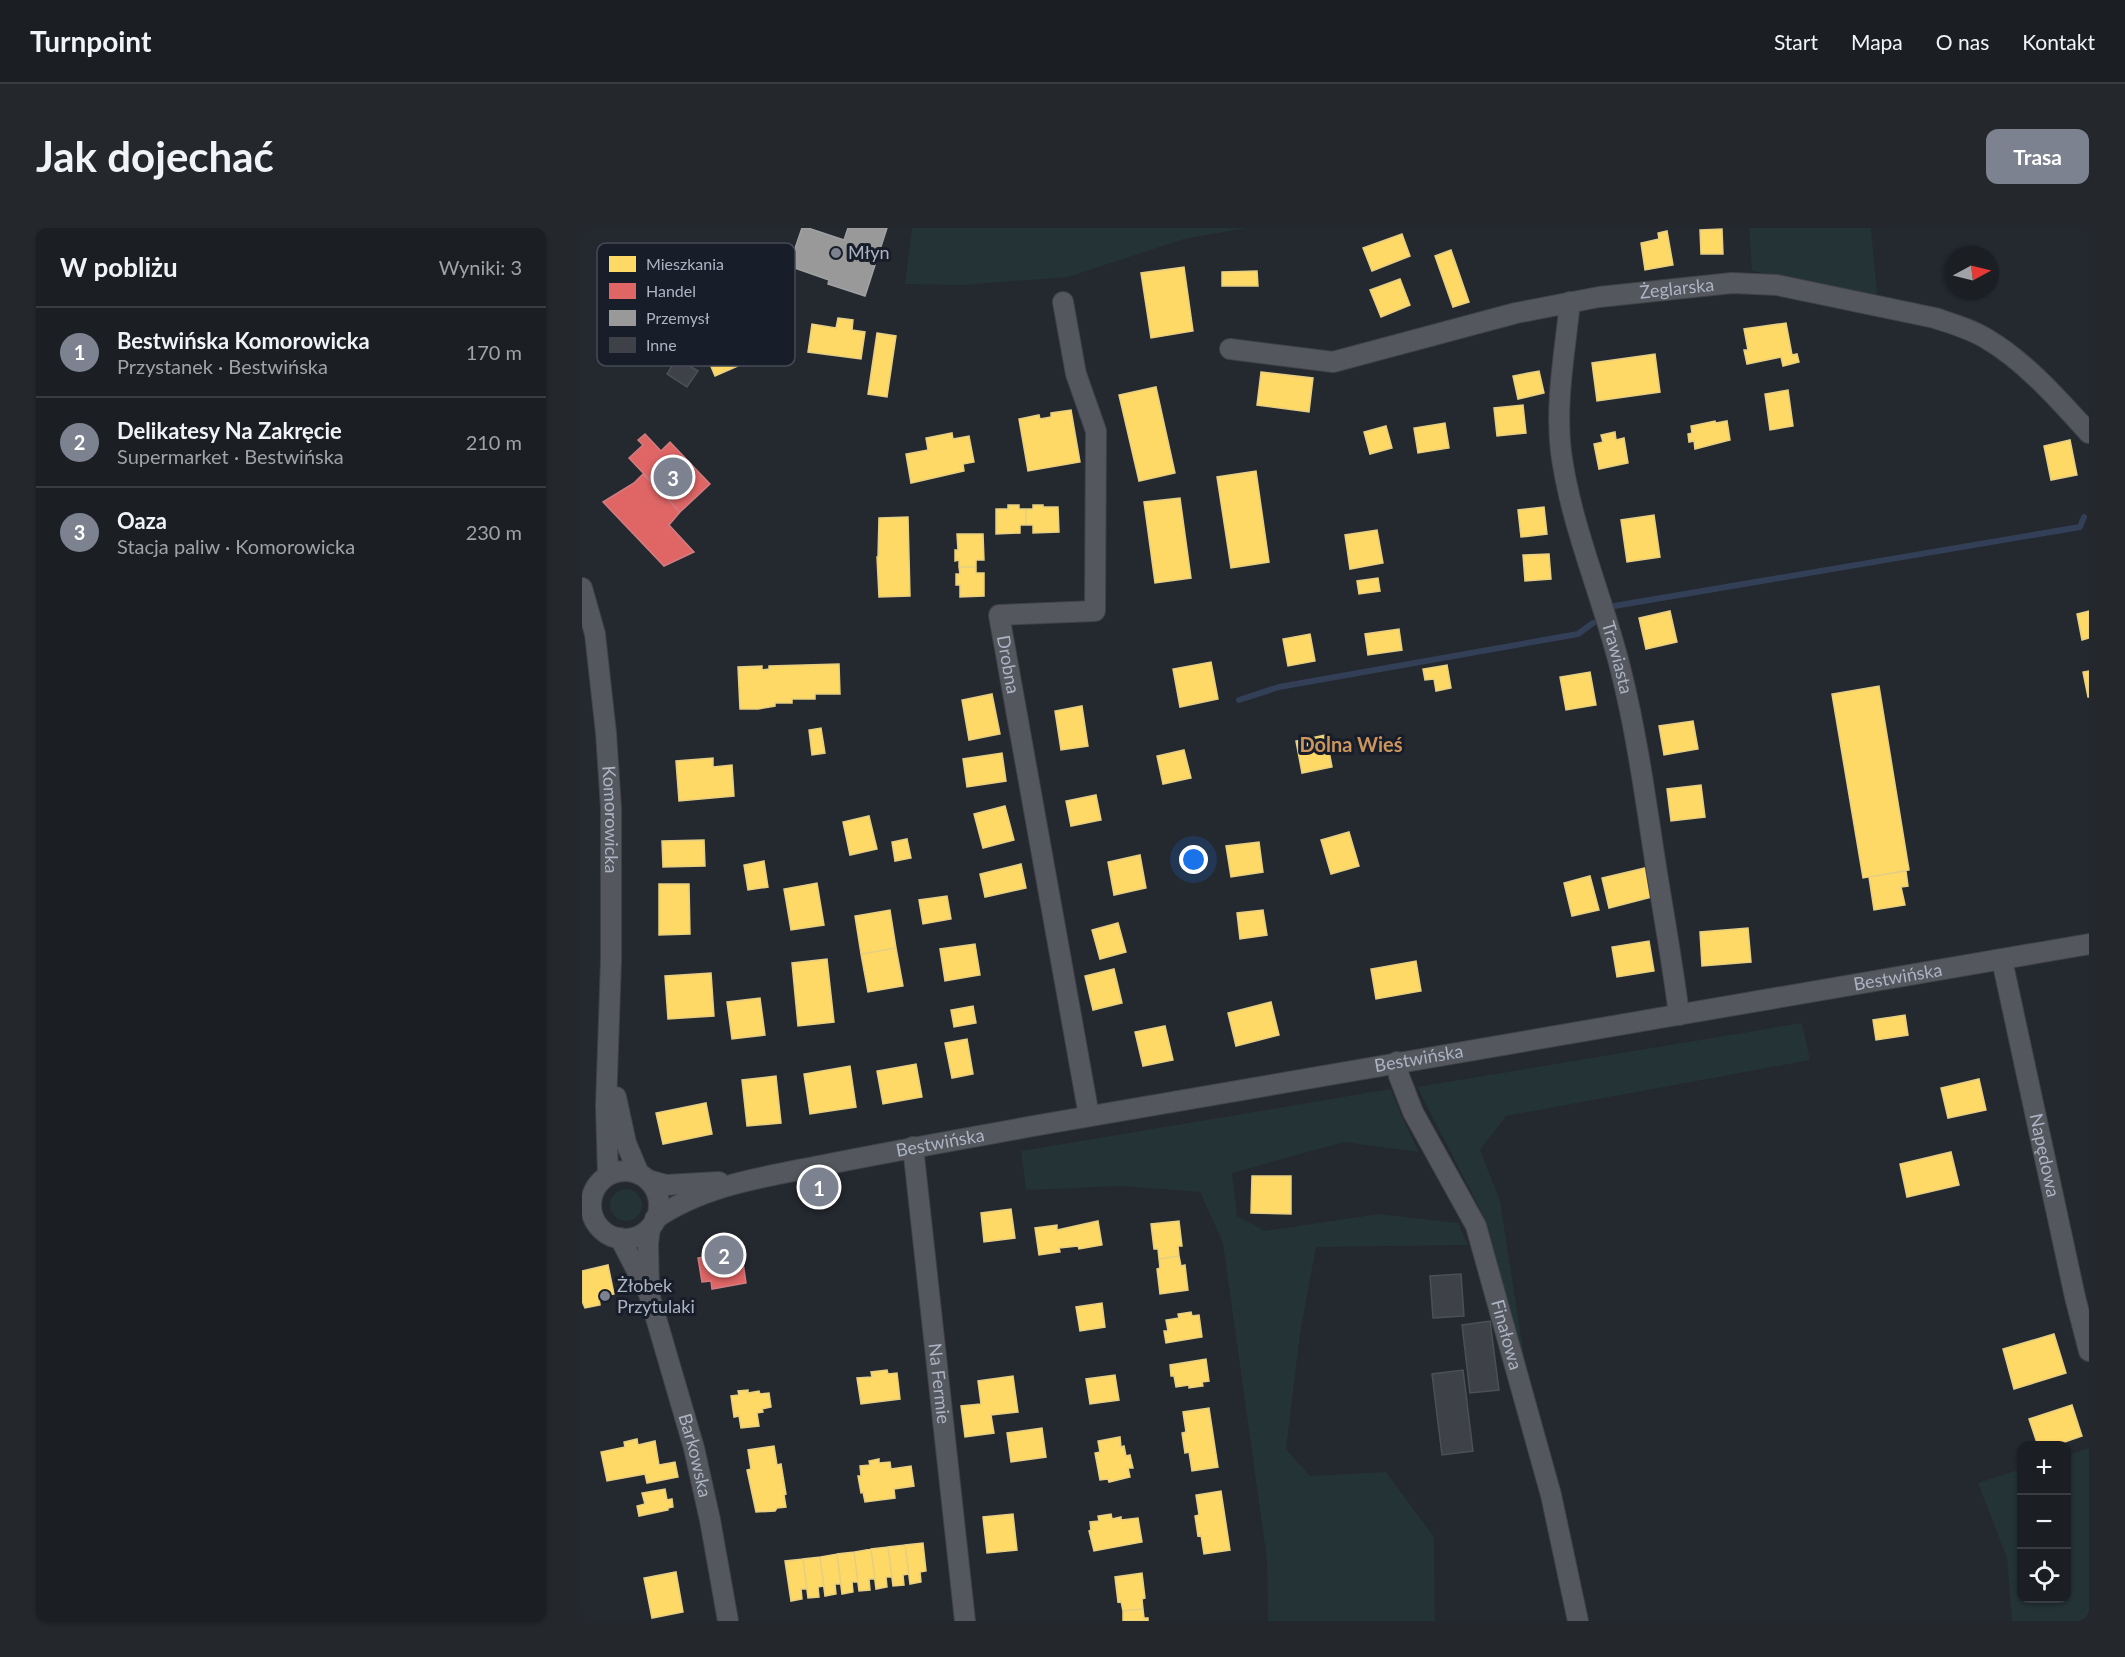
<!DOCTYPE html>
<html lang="pl">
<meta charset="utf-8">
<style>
:root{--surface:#1b1e23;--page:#24272b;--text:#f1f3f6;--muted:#a0a2a6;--line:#393c41;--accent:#7c828f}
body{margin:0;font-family:Lato,sans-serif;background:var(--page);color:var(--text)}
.controls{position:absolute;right:18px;bottom:18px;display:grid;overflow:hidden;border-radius:12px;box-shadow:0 2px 4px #0004}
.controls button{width:54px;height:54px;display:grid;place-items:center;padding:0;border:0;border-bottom:2px solid var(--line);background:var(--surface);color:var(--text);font:30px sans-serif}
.compass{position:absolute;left:1363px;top:18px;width:54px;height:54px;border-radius:50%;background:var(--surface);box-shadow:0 2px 4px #0004;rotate:83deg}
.you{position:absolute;left:612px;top:632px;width:21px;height:21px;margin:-15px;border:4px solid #fff;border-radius:50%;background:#1a73e8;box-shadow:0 0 0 9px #1a73e833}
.badge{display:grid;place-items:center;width:39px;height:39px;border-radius:50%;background:var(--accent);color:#fff;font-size:20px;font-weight:700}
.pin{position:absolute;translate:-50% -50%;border:3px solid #fff;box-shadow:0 2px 6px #0006}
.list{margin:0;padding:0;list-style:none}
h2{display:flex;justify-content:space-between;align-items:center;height:78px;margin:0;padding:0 24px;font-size:26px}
h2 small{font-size:20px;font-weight:400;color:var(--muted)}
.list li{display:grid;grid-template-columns:39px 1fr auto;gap:18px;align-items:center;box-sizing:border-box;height:90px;padding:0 24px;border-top:2px solid var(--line)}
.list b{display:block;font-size:22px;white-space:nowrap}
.list p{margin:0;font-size:20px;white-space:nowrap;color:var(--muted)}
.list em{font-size:20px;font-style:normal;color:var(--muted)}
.icon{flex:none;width:33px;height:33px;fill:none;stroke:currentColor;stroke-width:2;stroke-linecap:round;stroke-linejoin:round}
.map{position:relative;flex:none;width:1507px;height:1393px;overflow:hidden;border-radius:12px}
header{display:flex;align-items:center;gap:36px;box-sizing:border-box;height:84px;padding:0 30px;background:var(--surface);border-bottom:2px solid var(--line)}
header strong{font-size:28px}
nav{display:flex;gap:33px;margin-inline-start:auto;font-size:21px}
.intro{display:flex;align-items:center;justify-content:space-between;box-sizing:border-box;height:144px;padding:0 36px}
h1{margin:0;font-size:42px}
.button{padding:15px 27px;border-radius:12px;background:var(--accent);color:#fff;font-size:21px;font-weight:700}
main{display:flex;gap:36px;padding:0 36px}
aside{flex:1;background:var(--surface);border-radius:12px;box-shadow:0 2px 4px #0004}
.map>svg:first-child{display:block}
.green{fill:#243336}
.homes{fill:#ffd966;stroke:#e6ce82;stroke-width:1.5}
.shops{fill:#e06666;stroke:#d07d82;stroke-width:1.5}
.industry{fill:#999;stroke:#9fa1a5;stroke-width:1.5}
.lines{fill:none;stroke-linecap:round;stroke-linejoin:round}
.stream{stroke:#333f56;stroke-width:6}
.building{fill:#3e4148;stroke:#4b5058;stroke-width:1.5}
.minor-casing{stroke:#404248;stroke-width:22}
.minor{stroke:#54575e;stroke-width:20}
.poi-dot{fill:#7c828f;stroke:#181e29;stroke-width:2}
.labels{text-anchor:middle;stroke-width:6;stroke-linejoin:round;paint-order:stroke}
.poi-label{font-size:18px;fill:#acb3c2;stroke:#181e29;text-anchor:start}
.street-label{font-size:18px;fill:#acb3c2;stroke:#181e29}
.neighbourhood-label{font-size:20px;font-weight:bold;fill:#cc955d;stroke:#181e29}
.key{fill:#181e29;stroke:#444b57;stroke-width:1.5}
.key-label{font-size:16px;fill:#acb3c2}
</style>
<header>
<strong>Turnpoint</strong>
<nav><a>Start</a><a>Mapa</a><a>O nas</a><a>Kontakt</a></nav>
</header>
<div class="intro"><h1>Jak dojechać</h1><a class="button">Trasa</a></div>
<main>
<aside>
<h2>W pobliżu<small>Wyniki: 3</small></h2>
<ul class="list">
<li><span class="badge">1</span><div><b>Bestwińska Komorowicka</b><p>Przystanek · Bestwińska</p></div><em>170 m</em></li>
<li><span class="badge">2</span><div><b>Delikatesy Na Zakręcie</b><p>Supermarket · Bestwińska</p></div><em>210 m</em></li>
<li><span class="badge">3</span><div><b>Oaza</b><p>Stacja paliw · Komorowicka</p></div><em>230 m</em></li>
</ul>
</aside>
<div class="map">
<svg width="1507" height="1393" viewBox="0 0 1507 1393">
<rect width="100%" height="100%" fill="#24282f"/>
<path class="green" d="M 330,0 L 664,0 L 602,11 L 486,49 L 380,57 L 323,56 Z
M 1167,0 L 1289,0 L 1295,67 L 1170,43 Z
M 1220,795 L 1228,832 L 924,888 L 898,922 L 918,973 L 945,1148 L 901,987 L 835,859 Z
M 809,861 L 820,889 L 837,924 L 762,914 L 650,945 L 655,988 L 683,1003 L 796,986 L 876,995 L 886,1017 L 734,1019 L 718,1106 L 704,1221 L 728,1248 L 804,1244 L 852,1309 L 853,1393 L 686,1393 L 685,1332 L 641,1015 L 618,964 L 539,958 L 444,962 L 439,923 Z
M28 977a16 16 0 1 1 32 0a16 16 0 1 1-32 0Z
M 1507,1220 L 1507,1393 L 1430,1393 L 1425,1330 L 1396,1255 L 1439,1241 L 1440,1370 L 1484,1370 L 1485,1227 Z"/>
<path class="homes" d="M 1140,1 L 1141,26 L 1119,26 L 1118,2 Z
M 1085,3 L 1091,37 L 1063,42 L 1059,15 L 1077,11 L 1076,5 Z
M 820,6 L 828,28 L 790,43 L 781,20 Z
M 869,22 L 887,74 L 871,79 L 853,28 Z
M 602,39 L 611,103 L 569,110 L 559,45 Z
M 675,43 L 676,58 L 640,58 L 640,44 Z
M 818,51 L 828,77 L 799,89 L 788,62 Z
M 256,90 L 271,92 L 270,102 L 283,104 L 279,131 L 226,124 L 230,96 L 254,100 Z
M 1204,95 L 1210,127 L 1215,126 L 1217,134 L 1201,138 L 1199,129 L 1165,136 L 1162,122 L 1166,122 L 1162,101 Z
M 154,103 L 167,133 L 133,148 L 120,117 Z
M 295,105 L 314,108 L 305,169 L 286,166 Z
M 1073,126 L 1078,164 L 1015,173 L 1010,135 Z
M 957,143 L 962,165 L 936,171 L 931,148 Z
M 679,144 L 731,150 L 727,184 L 675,177 Z
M 574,159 L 593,245 L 557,253 L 537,167 Z
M 1206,162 L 1211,198 L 1188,202 L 1183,166 Z
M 941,177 L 944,205 L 915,208 L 912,180 Z
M 489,182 L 498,234 L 446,243 L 437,191 L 457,187 L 458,191 L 469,189 L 469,185 Z
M 1133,193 L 1134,195 L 1145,193 L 1148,212 L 1113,221 L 1112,213 L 1107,214 L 1106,206 L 1110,205 L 1109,198 Z
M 863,195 L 867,220 L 836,225 L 832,200 Z
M 804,198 L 810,220 L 788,226 L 782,204 Z
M 1033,204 L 1034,212 L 1042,210 L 1046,235 L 1017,241 L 1012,216 L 1021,214 L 1019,207 Z
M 370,205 L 371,211 L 387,208 L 392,234 L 381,236 L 382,243 L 329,255 L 324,226 L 346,222 L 344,210 Z
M 1488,212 L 1495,247 L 1469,252 L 1462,218 Z
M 674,243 L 687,334 L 649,340 L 635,249 Z
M 598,270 L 609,350 L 573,355 L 562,274 Z
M 426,277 L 437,277 L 437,281 L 444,281 L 444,297 L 438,297 L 438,305 L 414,306 L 414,281 L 426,281 Z
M 451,277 L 461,277 L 461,279 L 476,279 L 477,304 L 451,305 L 451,297 L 444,297 L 444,281 L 451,281 Z
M 962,279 L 965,306 L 939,309 L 936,282 Z
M 1072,287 L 1078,329 L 1045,334 L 1039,292 Z
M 326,289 L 328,368 L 297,369 L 295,329 L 296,329 L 297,290 Z
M 795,302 L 801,335 L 768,341 L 763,307 Z
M 375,306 L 401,306 L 402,332 L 394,332 L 394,339 L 377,339 L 377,332 L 373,333 L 373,322 L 376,322 Z
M 967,326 L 969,351 L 943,353 L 941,327 Z
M 377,339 L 394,339 L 394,345 L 402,345 L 402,368 L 378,369 L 378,357 L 374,357 L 374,346 L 378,346 Z
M 796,350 L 798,363 L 777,366 L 775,353 Z
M 1088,383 L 1095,414 L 1064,421 L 1057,390 Z
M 1507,383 L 1507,410 L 1500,412 L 1495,386 Z
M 817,401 L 820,422 L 786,427 L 783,406 Z
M 728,406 L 733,433 L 706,438 L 701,411 Z
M 629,434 L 636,471 L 598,479 L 591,441 Z
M 257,436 L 258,466 L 233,466 L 233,471 L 210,471 L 210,475 L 193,475 L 193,478 L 176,481 L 158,481 L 156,439 L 180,438 L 180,442 L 187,441 L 187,438 Z
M 865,437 L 869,460 L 854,463 L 852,451 L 843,452 L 841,441 Z
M 1507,443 L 1507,469 L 1506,469 L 1501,444 Z
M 1008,444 L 1014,477 L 984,482 L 978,449 Z
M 1297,458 L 1327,642 L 1281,650 L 1250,466 Z
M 410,466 L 418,506 L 387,512 L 380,472 Z
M 500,478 L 506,518 L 479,522 L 473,483 Z
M 1111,493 L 1116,521 L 1082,527 L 1077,498 Z
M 239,500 L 243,525 L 230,527 L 227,502 Z
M 744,507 L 750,539 L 720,545 L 714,513 Z
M 602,522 L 609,550 L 581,556 L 575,528 Z
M 420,525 L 424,553 L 385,559 L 381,531 Z
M 131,530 L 131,539 L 150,537 L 152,568 L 97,573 L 94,533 Z
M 1119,557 L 1123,589 L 1089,593 L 1085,561 Z
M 514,567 L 519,592 L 489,598 L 484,573 Z
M 423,578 L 432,612 L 401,620 L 392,586 Z
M 287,588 L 295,621 L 268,627 L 261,594 Z
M 767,604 L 777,638 L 749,646 L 739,612 Z
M 325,611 L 329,630 L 313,633 L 310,614 Z
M 122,612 L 123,638 L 81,639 L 80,613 Z
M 677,614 L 681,644 L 649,649 L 644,618 Z
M 558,627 L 564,660 L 532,667 L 526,634 Z
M 182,633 L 186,659 L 166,662 L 162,637 Z
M 439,636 L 444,660 L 403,669 L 398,646 Z
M 1063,640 L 1070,669 L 1027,680 L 1020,650 Z
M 1324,643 L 1326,658 L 1319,659 L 1323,677 L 1292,682 L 1287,649 Z
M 1008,648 L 1017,682 L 990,688 L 982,655 Z
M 235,655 L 242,697 L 209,702 L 202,661 Z
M 77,656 L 107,656 L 108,706 L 77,707 Z
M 365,668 L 369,691 L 341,696 L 337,672 Z
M 308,682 L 314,720 L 279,726 L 273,688 Z
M 681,682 L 685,707 L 658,711 L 655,685 Z
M 536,695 L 544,724 L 518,731 L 510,702 Z
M 1166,700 L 1169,734 L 1120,738 L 1118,704 Z
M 1067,713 L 1072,743 L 1035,749 L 1030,719 Z
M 393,716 L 398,747 L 363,753 L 358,721 Z
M 314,720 L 321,758 L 286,764 L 279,726 Z
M 245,731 L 252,794 L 216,798 L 210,735 Z
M 834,733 L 839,763 L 794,771 L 789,741 Z
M 532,741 L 540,775 L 511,782 L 503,748 Z
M 129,745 L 132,788 L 86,791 L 83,748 Z
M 178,770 L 183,807 L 150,811 L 145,774 Z
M 689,774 L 697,807 L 654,818 L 646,785 Z
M 391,778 L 394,795 L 372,799 L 369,782 Z
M 1323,787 L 1326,807 L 1294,812 L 1291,792 Z
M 583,798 L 591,832 L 561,838 L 553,804 Z
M 385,811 L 391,846 L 370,850 L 363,815 Z
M 334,836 L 340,869 L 301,876 L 295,843 Z
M 268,838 L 274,879 L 228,886 L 222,846 Z
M 194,848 L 199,895 L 165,898 L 160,852 Z
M 1397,851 L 1404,882 L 1366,890 L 1359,860 Z
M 124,875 L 130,906 L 81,916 L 74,885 Z
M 1369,924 L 1377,957 L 1325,969 L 1318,936 Z
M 670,948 L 709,948 L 709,986 L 669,985 Z
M 429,981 L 433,1010 L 402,1014 L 399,985 Z
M 516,993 L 520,1017 L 497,1021 L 496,1018 L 477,1020 L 478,1024 L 457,1027 L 453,1000 L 475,997 L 475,1002 Z
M 597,993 L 600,1018 L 596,1018 L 597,1028 L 577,1031 L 576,1021 L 572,1021 L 569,996 Z
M 597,1028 L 599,1038 L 603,1037 L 606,1062 L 578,1066 L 575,1041 L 578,1040 L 577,1031 Z
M 26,1037 L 32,1066 L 17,1069 L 18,1077 L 3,1080 L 0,1073 L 0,1043 Z
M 520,1075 L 523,1099 L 498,1103 L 494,1079 Z
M 609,1084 L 610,1088 L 617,1087 L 620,1109 L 584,1115 L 582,1103 L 586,1103 L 584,1092 L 597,1090 L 596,1086 Z
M 1472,1106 L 1484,1145 L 1432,1161 L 1421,1121 Z
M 624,1131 L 627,1153 L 620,1154 L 621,1158 L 607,1160 L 607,1157 L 594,1159 L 592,1148 L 589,1148 L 588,1137 Z
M 305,1142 L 306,1146 L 315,1145 L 318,1171 L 279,1176 L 275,1150 L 290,1149 L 289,1144 Z
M 533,1147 L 537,1172 L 508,1176 L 504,1151 Z
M 431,1148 L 436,1184 L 409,1187 L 412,1205 L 383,1209 L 379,1178 L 399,1176 L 396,1153 Z
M 166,1162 L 166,1165 L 177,1163 L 178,1166 L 187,1165 L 189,1179 L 180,1181 L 181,1184 L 175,1185 L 177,1198 L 159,1200 L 157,1188 L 152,1189 L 149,1168 L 157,1167 L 156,1163 Z
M 1490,1177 L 1500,1208 L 1471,1218 L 1456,1218 L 1447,1191 Z
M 627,1180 L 636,1239 L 610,1243 L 607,1224 L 603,1225 L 600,1205 L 604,1204 L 601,1184 Z
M 460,1200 L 464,1229 L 429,1234 L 425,1205 Z
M 538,1209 L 539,1219 L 542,1218 L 544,1228 L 548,1227 L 551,1240 L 546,1240 L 548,1249 L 527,1254 L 526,1251 L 518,1252 L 513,1225 L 518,1224 L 516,1213 Z
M 55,1211 L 56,1217 L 73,1213 L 77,1237 L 93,1234 L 96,1249 L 65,1255 L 63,1246 L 25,1253 L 19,1224 L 43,1219 L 42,1214 Z
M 192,1218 L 195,1237 L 199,1236 L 204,1266 L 202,1267 L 204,1279 L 195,1280 L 193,1283 L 174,1284 L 165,1242 L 169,1241 L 166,1222 Z
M 297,1231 L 297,1235 L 308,1234 L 309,1241 L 329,1238 L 332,1258 L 312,1261 L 313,1270 L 283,1274 L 281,1264 L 279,1265 L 276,1248 L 279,1248 L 278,1238 L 288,1237 L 287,1233 Z
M 83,1261 L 85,1272 L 90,1271 L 91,1279 L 86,1280 L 86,1282 L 57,1288 L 55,1278 L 63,1276 L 60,1265 Z
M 639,1263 L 648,1322 L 622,1326 L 619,1307 L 616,1308 L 613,1288 L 617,1287 L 614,1267 Z
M 431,1286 L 435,1322 L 405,1325 L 401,1289 Z
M 529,1286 L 530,1291 L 539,1289 L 539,1292 L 556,1290 L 560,1314 L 512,1323 L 507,1303 L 509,1302 L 508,1294 L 517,1293 L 516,1288 Z
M 341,1315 L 344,1343 L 338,1344 L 339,1354 L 328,1356 L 323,1317 Z
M 323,1317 L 327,1346 L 321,1347 L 322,1357 L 311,1358 L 306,1319 Z
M 306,1319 L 310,1349 L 304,1349 L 305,1359 L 294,1361 L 289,1321 Z
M 289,1321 L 293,1351 L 287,1351 L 288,1362 L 277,1363 L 272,1324 Z
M 272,1324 L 276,1354 L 270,1354 L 271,1364 L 260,1366 L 255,1326 Z
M 255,1326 L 259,1356 L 253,1356 L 254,1366 L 243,1368 L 238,1329 Z
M 238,1329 L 242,1358 L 236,1359 L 237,1369 L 226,1370 L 221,1331 Z
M 221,1331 L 225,1361 L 219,1361 L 220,1371 L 209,1373 L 203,1333 Z
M 94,1344 L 101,1384 L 70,1390 L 62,1350 Z
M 560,1345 L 563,1370 L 560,1371 L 561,1381 L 541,1383 L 539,1373 L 536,1374 L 533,1349 Z
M 561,1381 L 562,1390 L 566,1390 L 566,1393 L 541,1393 L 541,1383 Z"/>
<path class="shops" d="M 63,206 L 79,223 L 88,214 L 128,256 L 98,284 L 47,230 L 61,217 L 56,212 Z
M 61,246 L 98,284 L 87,297 L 112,324 L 82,338 L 21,274 L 52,255 Z
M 159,1021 L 164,1055 L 130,1061 L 129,1053 L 120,1054 L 116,1030 Z"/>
<path class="industry" d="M 220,0 L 226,0 L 262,12 L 266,0 L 305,0 L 283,68 L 246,56 L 247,52 L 207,38 Z"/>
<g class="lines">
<path class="stream" d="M 1032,378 L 1498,299 L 1502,289
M 657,472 L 697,459 L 996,406 L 1011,395"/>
</g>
<path class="building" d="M 95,130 L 116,143 L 105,159 L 85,146 Z
M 879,1046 L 882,1088 L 851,1090 L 848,1048 Z
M 908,1093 L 917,1162 L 888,1165 L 880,1097 Z
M 881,1142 L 891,1223 L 860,1227 L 850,1146 Z"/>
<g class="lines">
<defs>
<g id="minor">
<path id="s1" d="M 481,74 L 494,146 L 514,203 L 513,383 L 417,387 L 507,888"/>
<path id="s2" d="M 988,74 C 983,123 973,175 979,224 C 989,299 1021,369 1039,443 C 1055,507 1064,574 1074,639 C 1082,689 1091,738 1097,787"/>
<path id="s3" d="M 648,121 L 751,134 L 934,85 L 1017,69 L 1150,55 L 1195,57 L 1353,90 C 1371,96 1389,101 1405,111 C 1444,134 1477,172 1507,205"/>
<path id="s4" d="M 0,360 L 13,406 L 24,505 L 29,580 L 29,733 L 24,878 L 26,947"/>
<path id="s5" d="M 1420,732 L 1493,1069 L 1507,1123"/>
<path id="s6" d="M 815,834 L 817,848 L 831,884 L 894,998 L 969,1267 L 996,1393"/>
<path d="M 34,869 L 44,915 L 57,946"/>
<path id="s7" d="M 331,919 L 383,1393"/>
<circle cx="43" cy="977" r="34"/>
<path d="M 66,952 L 84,957 L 137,954"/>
<path id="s8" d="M 73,991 C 123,956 189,948 247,936 C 317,922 387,910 457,897 C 806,834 1157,778 1507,716"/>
<path id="s9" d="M 38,1010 L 67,1066 L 112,1220 L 128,1292 L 146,1393"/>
<path d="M 67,1063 L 66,1016 L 68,1000"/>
</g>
</defs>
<use href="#minor" class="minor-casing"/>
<use href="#minor" class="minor"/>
</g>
<g class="poi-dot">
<circle cx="254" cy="25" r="6"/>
<circle cx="23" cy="1068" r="6"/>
</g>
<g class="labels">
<g class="poi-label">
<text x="266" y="31">Młyn</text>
<text x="35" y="1064">Żłobek<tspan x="35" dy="21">Przytulaki</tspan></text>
</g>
<g class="street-label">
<text dy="6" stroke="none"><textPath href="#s3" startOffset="456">Żeglarska</textPath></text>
<text dy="6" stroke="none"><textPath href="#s2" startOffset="364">Trawiasta</textPath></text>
<text dy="6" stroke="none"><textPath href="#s1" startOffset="460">Drobna</textPath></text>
<text dy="6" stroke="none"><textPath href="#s4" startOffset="234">Komorowicka</textPath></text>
<text dy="6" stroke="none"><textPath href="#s8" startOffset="1269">Bestwińska</textPath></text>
<text dy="6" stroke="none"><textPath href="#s8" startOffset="783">Bestwińska</textPath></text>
<text dy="6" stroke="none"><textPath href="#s8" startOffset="297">Bestwińska</textPath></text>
<text dy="6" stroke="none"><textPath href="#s5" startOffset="200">Napędowa</textPath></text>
<text dy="6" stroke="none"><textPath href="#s6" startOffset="296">Finałowa</textPath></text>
<text dy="6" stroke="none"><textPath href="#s7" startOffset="238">Na Fermie</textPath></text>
<text dy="6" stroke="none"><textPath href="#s9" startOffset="231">Barkowska</textPath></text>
</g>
<g class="neighbourhood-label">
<text x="769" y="524">Dolna Wieś</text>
</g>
</g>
<rect x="15" y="15" width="198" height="123" rx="9" class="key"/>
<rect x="27" y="28" width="27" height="16" fill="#ffd966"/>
<rect x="27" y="55" width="27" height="16" fill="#e06666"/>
<rect x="27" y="82" width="27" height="16" fill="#999"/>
<rect x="27" y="109" width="27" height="16" fill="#3e4148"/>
<g class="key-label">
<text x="64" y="42">Mieszkania</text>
<text x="64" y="69">Handel</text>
<text x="64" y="96">Przemysł</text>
<text x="64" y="123">Inne</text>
</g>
</svg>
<div class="controls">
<button>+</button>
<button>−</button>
<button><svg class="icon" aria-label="locate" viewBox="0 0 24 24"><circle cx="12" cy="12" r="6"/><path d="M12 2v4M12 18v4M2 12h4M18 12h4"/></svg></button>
</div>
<svg class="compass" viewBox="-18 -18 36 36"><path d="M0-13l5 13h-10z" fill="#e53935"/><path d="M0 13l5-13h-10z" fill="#a0a2a6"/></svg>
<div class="you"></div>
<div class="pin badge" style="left:237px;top:959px">1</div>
<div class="pin badge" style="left:142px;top:1027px">2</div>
<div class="pin badge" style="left:91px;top:249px">3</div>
</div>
</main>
